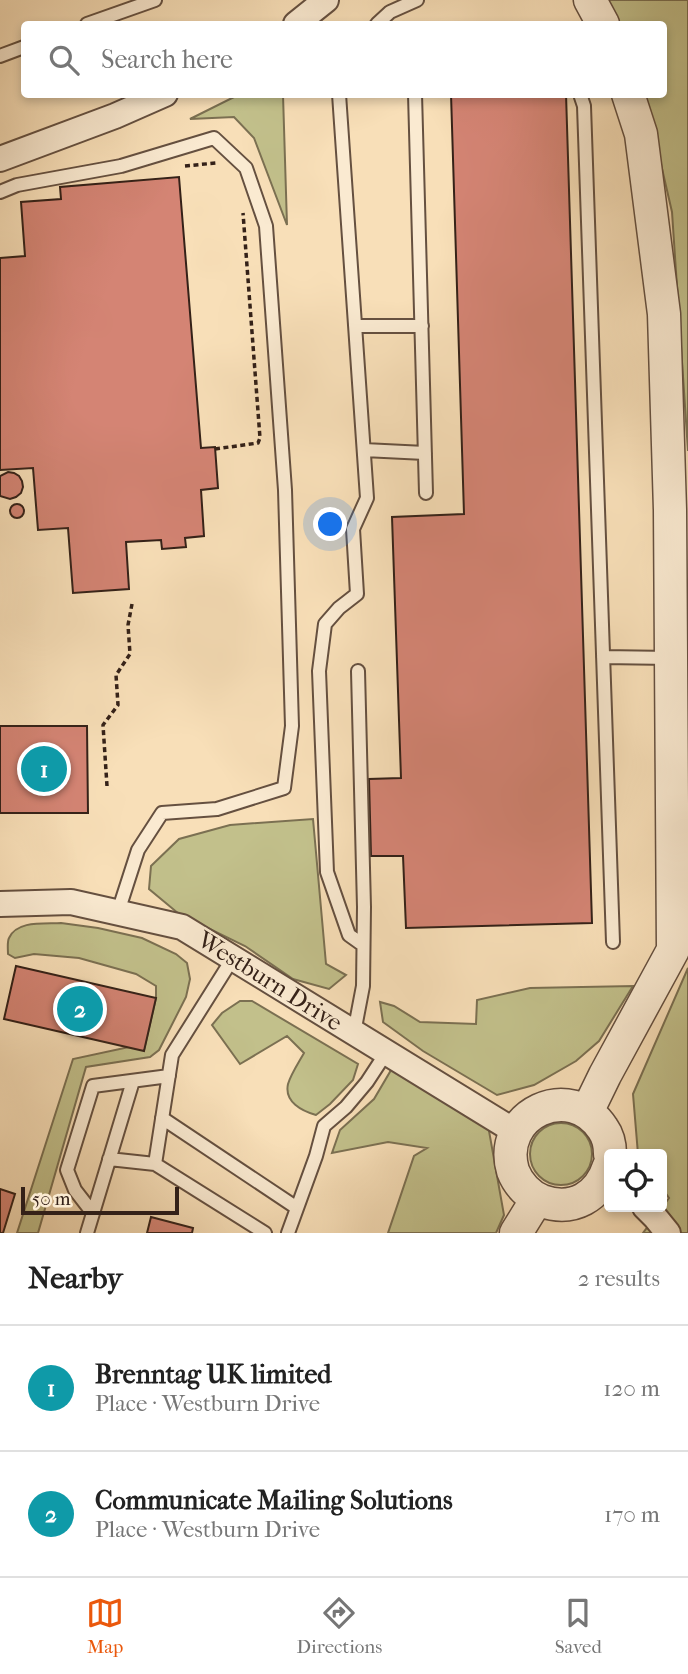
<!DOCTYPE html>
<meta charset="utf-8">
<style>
:root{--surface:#fff;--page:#f2f2f2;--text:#222;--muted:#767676;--line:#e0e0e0;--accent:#ea580c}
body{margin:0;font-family:"IM FELL French Canon",serif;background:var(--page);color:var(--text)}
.controls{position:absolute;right:21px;bottom:21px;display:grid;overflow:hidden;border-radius:7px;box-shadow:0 4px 10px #0003}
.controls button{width:63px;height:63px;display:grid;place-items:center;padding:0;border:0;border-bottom:2px solid var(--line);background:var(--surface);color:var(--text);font:35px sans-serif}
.scale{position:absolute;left:21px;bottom:18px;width:158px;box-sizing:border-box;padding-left:7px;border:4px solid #342118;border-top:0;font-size:19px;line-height:24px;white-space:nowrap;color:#342118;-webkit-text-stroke:5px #faead1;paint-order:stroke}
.you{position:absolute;left:331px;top:525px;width:24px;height:24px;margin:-18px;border:5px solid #fff;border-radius:50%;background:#1a73e8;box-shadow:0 0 0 10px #1a73e833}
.badge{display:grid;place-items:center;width:46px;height:46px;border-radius:50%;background:var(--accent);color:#fff;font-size:23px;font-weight:700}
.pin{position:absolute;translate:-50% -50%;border:4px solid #fff;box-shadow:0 2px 7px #0006}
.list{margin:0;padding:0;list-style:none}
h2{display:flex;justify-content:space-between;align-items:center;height:91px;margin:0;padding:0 28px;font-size:30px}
h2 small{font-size:23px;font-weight:400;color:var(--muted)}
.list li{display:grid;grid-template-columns:46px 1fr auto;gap:21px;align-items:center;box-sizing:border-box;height:126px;padding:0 28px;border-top:2px solid var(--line)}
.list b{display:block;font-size:26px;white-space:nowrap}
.list p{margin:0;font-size:23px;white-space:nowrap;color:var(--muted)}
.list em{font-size:23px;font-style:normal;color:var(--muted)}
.icon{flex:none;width:38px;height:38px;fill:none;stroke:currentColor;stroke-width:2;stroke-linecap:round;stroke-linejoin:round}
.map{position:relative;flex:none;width:688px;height:1233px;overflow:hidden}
.search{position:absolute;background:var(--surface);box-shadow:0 4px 10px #0003;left:21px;right:21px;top:21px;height:77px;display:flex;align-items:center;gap:18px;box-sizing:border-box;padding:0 24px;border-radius:7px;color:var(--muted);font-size:26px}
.sheet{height:343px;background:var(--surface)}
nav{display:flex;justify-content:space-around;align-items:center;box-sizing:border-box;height:98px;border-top:2px solid var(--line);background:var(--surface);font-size:19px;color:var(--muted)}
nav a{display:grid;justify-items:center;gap:4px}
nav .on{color:var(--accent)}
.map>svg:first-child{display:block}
.green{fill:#c2c08b;stroke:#7b7052;stroke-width:2}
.building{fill:#d48474;stroke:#342118;stroke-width:2}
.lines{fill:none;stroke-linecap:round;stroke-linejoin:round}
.service-casing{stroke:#655040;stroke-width:16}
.minor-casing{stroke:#655040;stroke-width:28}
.tertiary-casing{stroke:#655040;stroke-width:35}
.path{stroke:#342118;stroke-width:3.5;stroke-dasharray:5 3.5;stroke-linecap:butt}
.service{stroke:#faead1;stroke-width:12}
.minor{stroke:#faead1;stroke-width:24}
.tertiary{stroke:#faead1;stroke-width:32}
.labels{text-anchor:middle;stroke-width:5;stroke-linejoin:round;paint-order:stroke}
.street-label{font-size:24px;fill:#342118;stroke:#faead1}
</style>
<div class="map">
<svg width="688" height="1233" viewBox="0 0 688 1233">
<rect width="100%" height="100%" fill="#f8dfb8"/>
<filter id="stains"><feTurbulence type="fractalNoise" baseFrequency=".00286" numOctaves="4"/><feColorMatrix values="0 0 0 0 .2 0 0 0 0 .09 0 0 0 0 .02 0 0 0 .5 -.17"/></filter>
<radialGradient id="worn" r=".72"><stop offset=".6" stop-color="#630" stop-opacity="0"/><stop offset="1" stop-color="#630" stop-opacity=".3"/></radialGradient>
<path class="green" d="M 605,0 L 688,0 L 688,451 L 672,212 L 645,95 L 664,94 L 664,24 L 617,24 Z
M 238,95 L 283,95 L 287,225 L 254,138 L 234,117 L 190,119 Z
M 313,819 L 326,964 L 346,975 L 329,989 L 293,979 L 245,946 L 179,914 L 149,889 L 151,866 L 179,839 L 230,825 Z
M 61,923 L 98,928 L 142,938 L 176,954 L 187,963 L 190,979 L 186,997 L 159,1050 L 150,1057 L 86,1067 L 38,1233 L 17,1233 L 73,1059 L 129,1047 L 144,1050 L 156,998 L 156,986 L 136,974 L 79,958 L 34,954 L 15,958 L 8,954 C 8,949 7,942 9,938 C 17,920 45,924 61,923 Z
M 688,968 L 688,1233 L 643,1233 L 669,1198 L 662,1188 L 662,1154 L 638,1154 L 633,1094 Z
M 633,986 L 599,1041 L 576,1061 L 534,1085 L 497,1095 L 423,1051 L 383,1022 L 380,1002 L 394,1006 L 420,1022 L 476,1024 L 477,1000 L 530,988 Z
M 240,1001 L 252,1001 L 358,1064 L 353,1080 L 330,1104 L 316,1115 C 302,1111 284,1102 288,1084 C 291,1074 299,1062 304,1053 L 287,1036 L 240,1064 L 212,1025 L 222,1013 Z
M 397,1060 L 486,1114 L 504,1215 L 496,1233 L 388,1233 L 414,1156 L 427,1148 L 388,1142 L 332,1153 L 340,1130 L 374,1099 Z
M530 1154a31 31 0 1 1 62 0a31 31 0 1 1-62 0Z"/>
<path class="building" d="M 451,94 L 566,94 L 592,923 L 406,928 L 403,856 L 371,856 L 369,779 L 401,778 L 392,517 L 464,514 Z
M 179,177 L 201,448 L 215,447 L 218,488 L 201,490 L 204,536 L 185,538 L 186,547 L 162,549 L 161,540 L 126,542 L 129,589 L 73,593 L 68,528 L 38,530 L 33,468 L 0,470 L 0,258 L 25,256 L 21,202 L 61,199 L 60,187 Z
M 8,472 L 14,473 L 19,476 L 22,481 L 23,487 L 21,493 L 16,497 L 10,499 L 0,496 L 0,476 Z
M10 511a7 7 0 1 1 14 0a7 7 0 1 1-14 0Z
M 0,726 L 87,726 L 88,813 L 0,813 Z
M 16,966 L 156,998 L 144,1051 L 4,1019 Z
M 0,1189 L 15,1194 L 3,1233 L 0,1233 Z
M 151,1217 L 193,1228 L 192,1233 L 147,1233 Z"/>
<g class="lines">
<defs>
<path id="service" d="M 87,24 L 155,0
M 377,24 L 390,12 L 417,0
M 0,56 L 24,47
M 339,94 L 367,498 L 353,529 L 357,594 L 339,608 L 325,624 L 319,671 L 327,872 L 349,935 L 363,945
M 415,94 L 426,493
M 580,94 L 584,106 L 613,942
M 0,192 L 17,185 L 121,166 L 214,138 L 246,168 L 266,226 L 285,490 L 292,726 L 284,788 L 217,809 L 162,813 L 138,850 L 118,912
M 355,326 L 422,326
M 364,450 L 425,453
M 603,657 L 671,658
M 233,958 L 172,1055 L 155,1164 L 265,1233
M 354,1033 L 363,986 L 364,907 L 358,671
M 162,1118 L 297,1208
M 109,1159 L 155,1164
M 92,1212 L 75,1190 L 67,1170 L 93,1086 L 169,1076
M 87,1233 L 133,1081
M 288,1233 L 316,1156 L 324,1126 L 346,1107 L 367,1082 L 386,1053"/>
<path id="minor" d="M 296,24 L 326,0
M 0,159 L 115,116 L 165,94
M 0,904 L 71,902 L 182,927 L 516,1132
M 645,1207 L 655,1217 L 668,1233"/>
<path id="tertiary" d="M 590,0 L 603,24
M 587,1112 L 605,1075 L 673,950 L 670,510 L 664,314 L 641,134 L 628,94
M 609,1166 C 599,1197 573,1212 542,1201 C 529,1196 518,1184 513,1171 C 496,1114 571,1079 603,1129 C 608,1136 610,1145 610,1154
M 516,1233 L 537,1199"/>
</defs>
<use href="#service" class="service-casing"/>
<use href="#minor" class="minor-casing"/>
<use href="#tertiary" class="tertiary-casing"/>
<path class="path" d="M 185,166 L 216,163
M 215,449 L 258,443 L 260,438 L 243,213
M 107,786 L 103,725 L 118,705 L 116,675 L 130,654 L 128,625 L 132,604"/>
<use href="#service" class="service"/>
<use href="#minor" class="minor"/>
<use href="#tertiary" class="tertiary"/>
</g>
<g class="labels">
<g class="street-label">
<text transform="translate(270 981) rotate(32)" y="8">Westburn Drive</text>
</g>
</g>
<rect width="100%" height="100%" filter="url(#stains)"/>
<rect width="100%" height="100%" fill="url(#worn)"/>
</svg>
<div class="controls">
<button><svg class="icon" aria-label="locate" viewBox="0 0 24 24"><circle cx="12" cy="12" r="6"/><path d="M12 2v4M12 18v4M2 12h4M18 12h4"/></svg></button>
</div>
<div class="scale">50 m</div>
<div class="you"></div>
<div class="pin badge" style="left:44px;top:769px;background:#0f9aa8">1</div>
<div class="pin badge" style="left:80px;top:1009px;background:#0f9aa8">2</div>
<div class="search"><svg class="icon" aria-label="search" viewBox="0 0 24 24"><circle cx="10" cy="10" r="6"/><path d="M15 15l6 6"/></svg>Search here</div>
</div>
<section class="sheet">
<h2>Nearby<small>2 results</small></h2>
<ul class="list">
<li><span class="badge" style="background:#0f9aa8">1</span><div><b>Brenntag UK limited</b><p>Place · Westburn Drive</p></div><em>120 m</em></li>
<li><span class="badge" style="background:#0f9aa8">2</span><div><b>Communicate Mailing Solutions</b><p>Place · Westburn Drive</p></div><em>170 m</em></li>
</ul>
</section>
<nav>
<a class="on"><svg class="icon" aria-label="map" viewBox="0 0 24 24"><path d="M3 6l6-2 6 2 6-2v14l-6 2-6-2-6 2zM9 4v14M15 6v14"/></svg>Map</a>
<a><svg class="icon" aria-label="directions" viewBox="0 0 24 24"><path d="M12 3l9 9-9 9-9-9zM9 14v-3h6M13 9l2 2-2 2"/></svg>Directions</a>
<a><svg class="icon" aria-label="saved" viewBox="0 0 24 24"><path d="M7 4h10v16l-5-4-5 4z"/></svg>Saved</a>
</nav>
